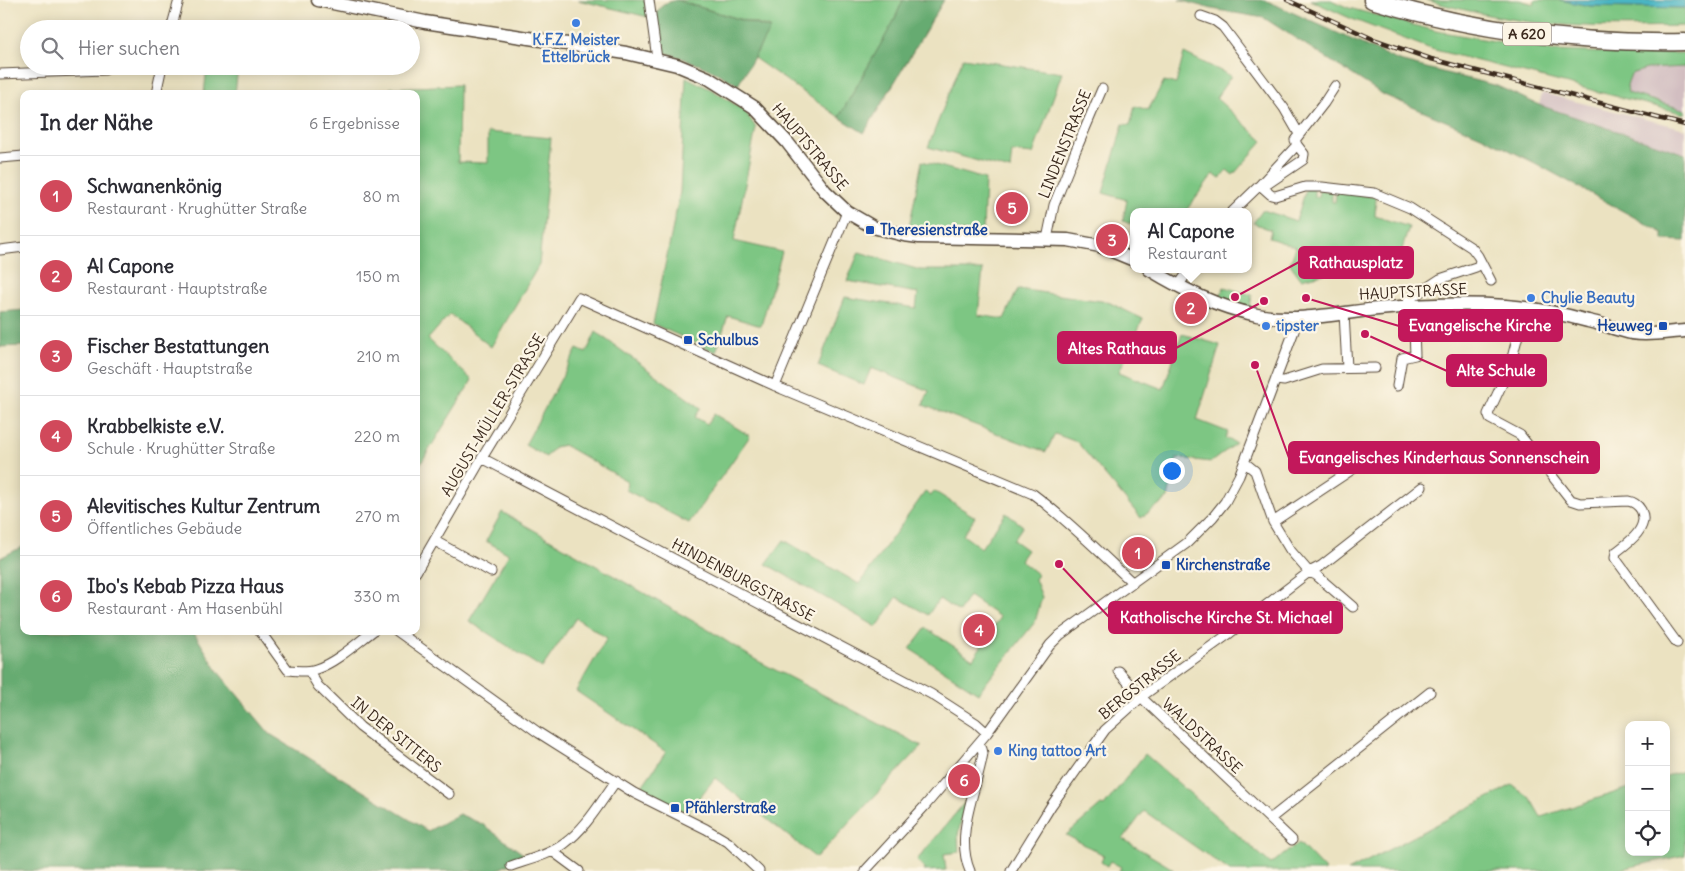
<!DOCTYPE html>
<html lang="de">
<meta charset="utf-8">
<style>
:root{--surface:#fff;--page:#f2f2f3;--text:#2b2b33;--muted:#7c7c81;--line:#e1e1e2;--accent:#d1495b}
body{margin:0;font-family:Delius,sans-serif;background:var(--page);color:var(--text)}
.controls{position:absolute;right:15px;bottom:15px;display:grid;overflow:hidden;border-radius:10px;box-shadow:0 2px 12px #0003}
.controls button{width:45px;height:45px;display:grid;place-items:center;padding:0;border:0;border-bottom:1px solid var(--line);background:var(--surface);color:var(--text);font:25px sans-serif}
.you{position:absolute;left:1171px;top:470px;width:18px;height:18px;margin:-12px;border:4px solid #fff;border-radius:50%;background:#1a73e8;box-shadow:0 0 0 8px #1a73e833}
.badge{display:grid;place-items:center;width:32px;height:32px;border-radius:50%;background:var(--accent);color:#fff;font-size:16px;font-weight:700}
.pin{position:absolute;translate:-50% -50%;border:2px solid #fff;box-shadow:0 1px 5px #0006}
.popup{position:absolute;left:1130px;top:208px;width:122px;height:65px;box-sizing:border-box;display:grid;place-content:center;border-radius:10px;background:var(--surface);filter:drop-shadow(0 1px 4px #0005);font-size:16px;white-space:nowrap;color:var(--muted)}
.popup b{font-size:19px;color:var(--text)}
.popup::after{content:'';position:absolute;left:50%;top:100%;margin-left:-10px;border:10px solid transparent;border-top-color:var(--surface)}
.list{margin:0;padding:0;list-style:none}
h2{display:flex;justify-content:space-between;align-items:center;height:65px;margin:0;padding:0 20px;font-size:21px}
h2 small{font-size:16px;font-weight:400;color:var(--muted)}
.list li{display:grid;grid-template-columns:32px 1fr auto;gap:15px;align-items:center;box-sizing:border-box;height:80px;padding:0 20px;border-top:1px solid var(--line)}
.list b{display:block;font-size:19px;white-space:nowrap}
.list p{margin:0;font-size:16px;white-space:nowrap;color:var(--muted)}
.list em{font-size:16px;font-style:normal;color:var(--muted)}
.icon{flex:none;width:28px;height:28px;fill:none;stroke:currentColor;stroke-width:2;stroke-linecap:round;stroke-linejoin:round}
.map{position:relative;flex:none;width:1685px;height:871px;overflow:hidden}
.search{position:absolute;background:var(--surface);box-shadow:0 2px 12px #0003;left:20px;top:20px;width:400px;height:55px;display:flex;align-items:center;gap:12px;box-sizing:border-box;padding:0 18px;border-radius:28px;color:var(--muted);font-size:19px}
.panel{position:absolute;background:var(--surface);box-shadow:0 2px 12px #0003;left:20px;top:90px;width:400px;height:545px;border-radius:10px}
.map>svg:first-child{display:block}
.industrial{fill:#d2bec1}
.green{fill:#7dc683;stroke:#5c7850}
.forest{fill:#66ab71;stroke:#506a48}
.water{fill:#48b6c4;stroke:#427071}
.lines{fill:none;stroke-linecap:round;stroke-linejoin:round}
.street-casing{stroke:#554636;stroke-width:11}
.secondary-casing{stroke:#554636;stroke-width:15}
.highway-casing{stroke:#554636;stroke-width:19}
.street{stroke:#fff;stroke-width:9}
.secondary{stroke:#fff;stroke-width:12}
.highway{stroke:#fff;stroke-width:16}
.rail-casing{stroke:#3b2a1e;stroke-width:4.5}
.rail{stroke:#fcf5e5;stroke-width:2.5;stroke-dasharray:8;stroke-linecap:butt}
.shop-dot{fill:#3f7fe0;stroke:#fcf5e5;stroke-width:2}
.transit-dot{fill:#1a4fb4;stroke:#fcf5e5;stroke-width:2}
.labels{text-anchor:middle;stroke-width:4.5;stroke-linejoin:round;paint-order:stroke}
.shield{fill:#fcf5e5;stroke:#75675a;stroke-width:1}
.shield-label{font-size:14px;font-weight:bold;fill:#3b2a1e}
.shop-label{font-size:15px;font-weight:bold;fill:#366cbe;stroke:#fcf5e5;text-anchor:start}
.street-label{font-size:15px;fill:#3b2a1e;stroke:#fcf5e5}
.transit-label{font-size:15px;font-weight:bold;fill:#164399;stroke:#fcf5e5;text-anchor:start}
.leader{fill:none;stroke:#c2185b;stroke-width:2}
.callout-dot{fill:#c2185b;stroke:#fcf5e5;stroke-width:2}
.callout{fill:#c2185b;stroke:#c2185b;stroke-width:2}
.callout-label{font-size:16px;text-anchor:middle;font-weight:bold;fill:#fff}
</style>
<div class="map">
<svg width="1685" height="871" viewBox="0 0 1685 871">
<rect width="100%" height="100%" fill="#fcf5e5"/>
<filter id="ink" filterUnits="userSpaceOnUse"><feTurbulence type="fractalNoise" baseFrequency=".02" numOctaves="2"/><feDisplacementMap in="SourceGraphic" scale="10" xChannelSelector="R" yChannelSelector="G"/><feConvolveMatrix kernelMatrix="1 2 1 2 8 2 1 2 1" color-interpolation-filters="sRGB"/></filter>
<filter id="wash" filterUnits="userSpaceOnUse"><feTurbulence type="fractalNoise" baseFrequency=".0096" numOctaves="4" result="noise"/><feDisplacementMap in="SourceGraphic" scale="20" xChannelSelector="R" yChannelSelector="G"/><feGaussianBlur stdDeviation="1.12" result="paint"/><feColorMatrix in="noise" values="0 0 0 0 0 0 0 0 0 0 0 0 0 0 0 0 0 1.4 0 .05"/><feComposite in="paint" operator="in"/></filter>
<g filter="url(#wash)">
<rect width="100%" height="100%" fill="#ebe2c1"/>
<path class="industrial" d="M 1685,67 L 1685,110 L 1628,93 L 1627,85 L 1631,74 L 1647,69 Z
M 1542,93 L 1685,129 L 1685,154 L 1539,105 Z"/>
<path class="green" d="M 578,0 L 645,0 L 648,17 Z
M 676,0 L 903,0 L 893,23 L 839,117 L 754,58 L 770,28 Z
M 1310,0 L 1331,0 L 1349,8 L 1436,31 L 1553,51 L 1618,53 L 1685,53 L 1685,67 L 1647,69 L 1631,74 L 1627,85 L 1628,93 L 1685,110 L 1685,114 L 1431,49 L 1352,19 Z
M 1426,0 L 1519,0 L 1534,4 L 1535,0 L 1560,0 L 1590,6 L 1685,8 L 1685,26 C 1634,27 1582,28 1531,22 C 1498,18 1458,9 1426,0 Z
M 1184,53 L 1231,76 L 1216,98 L 1263,141 L 1233,175 L 1227,170 L 1220,179 L 1213,174 L 1185,212 L 1134,212 L 1133,218 L 1130,224 L 1123,221 L 1127,200 L 1103,193 L 1123,124 L 1130,125 L 1135,106 L 1148,110 L 1164,81 L 1176,84 Z
M 963,58 L 1062,73 L 1033,154 L 1012,152 L 1010,170 L 928,147 Z
M 207,66 L 238,66 L 235,94 L 204,94 Z
M 686,77 L 714,91 L 745,111 L 756,128 L 734,241 L 782,252 L 761,326 L 728,316 L 716,352 L 653,324 L 680,192 Z
M 459,85 L 458,162 L 488,163 L 488,132 L 551,138 L 539,265 L 491,347 L 450,314 L 428,339 L 472,380 L 416,471 L 416,94 L 390,94 L 390,88 Z
M 922,161 L 985,179 L 983,232 L 942,231 L 909,228 Z
M 1306,189 L 1314,189 L 1314,197 L 1318,197 L 1319,190 L 1332,191 L 1332,202 L 1335,202 L 1336,191 L 1376,197 L 1375,216 L 1409,227 L 1400,256 L 1392,250 L 1385,260 L 1301,279 L 1290,264 L 1296,247 L 1269,238 L 1271,230 L 1253,223 L 1263,210 L 1296,221 Z
M 859,252 L 920,270 L 983,270 L 978,315 L 1004,319 L 1018,289 L 1108,302 L 1143,319 L 1119,372 L 1163,389 L 1182,334 L 1220,345 L 1197,420 L 1228,432 L 1225,438 L 1236,443 L 1211,462 L 1177,458 L 1168,498 L 1141,518 L 1077,442 L 1055,434 L 1046,452 L 923,405 L 929,391 L 871,368 L 864,385 L 818,366 L 845,297 L 916,308 L 918,293 L 847,281 Z
M 1224,287 L 1252,295 L 1250,308 L 1219,299 Z
M 596,332 L 701,408 L 695,417 L 707,424 L 714,414 L 750,436 L 689,523 L 626,490 L 627,481 L 564,445 L 555,447 L 546,457 L 525,445 L 577,349 L 586,353 Z
M 934,491 L 975,517 L 963,535 L 981,548 L 1006,513 L 1023,526 L 1013,540 L 1027,550 L 1020,560 L 1038,575 L 1035,579 L 1042,597 L 1035,622 L 978,693 L 910,649 L 926,628 L 973,659 L 1000,617 L 969,596 L 959,612 L 939,599 L 928,615 L 897,597 L 877,627 L 766,564 L 784,540 L 859,584 L 925,492 L 931,496 Z
M 502,512 L 712,632 L 756,660 L 922,746 L 816,858 L 715,778 L 687,813 L 640,789 L 666,752 L 576,691 L 607,638 L 576,618 L 542,668 L 469,621 L 509,554 L 486,541 Z
M 1145,754 L 1271,864 L 1299,843 L 1326,871 L 1230,871 L 1144,811 L 1123,839 L 1173,869 L 1171,871 L 1119,871 L 1121,867 L 1110,861 L 1107,866 L 1101,862 L 1104,855 L 1066,835 L 1101,805 L 1104,806 Z
M 1685,771 L 1685,855 L 1612,871 L 1348,871 L 1512,785 L 1530,798 L 1541,817 L 1629,788 L 1629,852 L 1666,852 L 1666,776 Z
M 965,802 L 958,835 L 959,852 L 944,854 L 946,870 L 924,871 L 925,869 L 917,860 Z"/>
<path class="forest" d="M 676,0 L 770,29 L 738,85 C 712,69 688,59 659,51 L 654,16 L 663,4 Z
M 903,0 L 944,0 L 864,133 L 839,117 L 893,23 Z
M 1179,0 L 1265,0 L 1399,61 L 1497,86 L 1539,105 L 1685,154 L 1685,241 L 1663,240 L 1663,233 L 1535,163 L 1481,136 L 1384,95 L 1264,18 L 1212,9 Z
M 24,310 L 24,346 L 0,347 L 0,312 Z
M 24,546 L 24,631 L 193,631 L 219,673 L 270,734 L 428,831 L 459,814 L 482,824 L 526,856 L 495,871 L 0,871 L 0,558 Z"/>
<path class="water" d="M 1560,0 L 1685,0 L 1685,8 L 1590,6 Z"/>
</g>
<g filter="url(#ink)">
<g class="lines">
<defs>
<path id="street" d="M 649,0 L 657,59
M 1201,16 L 1215,21 L 1223,27 L 1284,108 L 1299,134
M 171,29 L 179,0
M 0,74 L 105,70
M 156,94 L 162,66
M 0,158 L 24,156
M 1266,185 L 1303,160 L 1304,154 L 1297,145
M 1262,187 L 1271,195 L 1275,196 L 1305,187 L 1322,187 L 1374,193 L 1410,208 L 1472,248 L 1478,256 L 1491,281
M 1232,212 L 1259,186 L 1297,145 L 1295,140 L 1324,103 L 1335,86
M 1047,239 L 1054,205 L 1076,150 L 1102,89
M 0,250 L 24,247
M 1178,286 L 1190,269
M 1408,306 L 1408,300 L 1440,279 L 1476,267 L 1479,265 L 1480,260
M 1525,309 L 1509,369 L 1488,414 L 1490,419 L 1520,435 L 1571,500 L 1580,503 L 1628,501 C 1634,502 1638,505 1641,510 C 1650,528 1628,543 1616,552 L 1615,558 L 1677,643
M 1344,313 L 1347,368
M 1276,380 L 1284,381 L 1322,369 L 1375,368
M 775,386 L 847,212
M 1397,386 L 1402,358 L 1415,355 L 1413,306
M 482,458 L 931,694 L 976,723 L 987,733
M 1244,462 L 1255,471 L 1273,522 L 1290,550 L 1309,572 L 1316,575 L 1353,607
M 1273,522 L 1377,453
M 435,541 L 491,572
M 416,572 L 482,458 L 579,298 L 782,389 L 1033,494 C 1069,521 1100,553 1133,583
M 260,631 L 288,670 C 298,671 307,672 316,669 C 335,663 357,643 373,631
M 397,631 L 539,733 L 634,793 L 706,829 L 728,842 L 759,871
M 309,671 L 318,686 L 360,727 L 449,794
M 1118,671 L 1144,700 L 1292,840
M 1270,819 L 1430,692
M 552,851 L 579,871
M 511,866 C 528,860 549,855 564,844 C 586,828 600,803 616,781
M 865,871 L 924,807 L 987,733 L 1050,645 L 1060,635 L 1187,543 L 1213,517 L 1225,502 L 1239,476 L 1288,347 L 1294,331 L 1296,317
M 970,871 C 954,834 977,790 983,753 L 982,749 L 978,744
M 1011,871 L 1051,806 L 1105,730 L 1145,694 L 1230,633 L 1309,572 L 1321,566 L 1422,487"/>
<path id="secondary" d="M 318,0 L 425,22 L 626,53 L 677,65 L 708,78 L 754,107 L 787,142 L 825,191 L 847,212 L 873,227 L 904,235 L 919,237 L 1068,240 L 1100,246 L 1134,260
M 1149,269 C 1184,290 1217,307 1257,315 C 1296,323 1339,313 1378,309 C 1420,305 1463,303 1506,306 C 1532,308 1563,314 1588,321 C 1603,324 1617,330 1632,333 C 1649,336 1668,332 1685,331"/>
<path id="highway" d="M 1372,0 C 1474,31 1579,44 1685,42"/>
</defs>
<use href="#street" class="street-casing"/>
<use href="#secondary" class="secondary-casing"/>
<use href="#highway" class="highway-casing"/>
<use href="#street" class="street"/>
<use href="#secondary" class="secondary"/>
<use href="#highway" class="highway"/>
<defs>
<path id="rail" d="M 1287,0 L 1373,39 L 1431,59 L 1685,125"/>
</defs>
<use href="#rail" class="rail-casing"/>
<use href="#rail" class="rail"/>
</g>
</g>
<g class="shop-dot">
<circle cx="576" cy="23" r="5"/>
<circle cx="1531" cy="298" r="5"/>
<circle cx="1266" cy="326" r="5"/>
<circle cx="998" cy="751" r="5"/>
</g>
<g class="transit-dot">
<rect x="865" y="225" width="10" height="10" rx="2.5"/>
<rect x="1658" y="321" width="10" height="10" rx="2.5"/>
<rect x="683" y="335" width="10" height="10" rx="2.5"/>
<rect x="1161" y="560" width="10" height="10" rx="2.5"/>
<rect x="670" y="803" width="10" height="10" rx="2.5"/>
</g>
<g class="labels">
<rect class="shield" x="1503" y="22.5" width="48" height="23" rx="4"/>
<g class="shield-label">
<text x="1527" y="39">A 620</text>
</g>
<g class="shop-label">
<text x="576" y="45" text-anchor="middle">K.F.Z. Meister<tspan x="576" dy="17">Ettelbrück</tspan></text>
<text x="1541" y="303">Chylie Beauty</text>
<text x="1276" y="331">tipster</text>
<text x="1008" y="756">King tattoo Art</text>
</g>
<g class="street-label">
<text transform="translate(1065 144) rotate(-68)" y="5">LINDENSTRASSE</text>
<text transform="translate(810 147) rotate(50)" y="5">HAUPTSTRASSE</text>
<text transform="translate(1413 292) rotate(-3)" y="5">HAUPTSTRASSE</text>
<text transform="translate(493 415) rotate(-59)" y="5">AUGUST-MÜLLER-STRASSE</text>
<text transform="translate(743 580) rotate(28)" y="5">HINDENBURGSTRASSE</text>
<text transform="translate(1140 685) rotate(-39)" y="5">BERGSTRASSE</text>
<text transform="translate(396 735) rotate(39)" y="5">IN DER SITTERS</text>
<text transform="translate(1202 736) rotate(43)" y="5">WALDSTRASSE</text>
</g>
<g class="transit-label">
<text x="880" y="235">Theresienstraße</text>
<text x="1653" y="331" text-anchor="end">Heuweg</text>
<text x="698" y="345">Schulbus</text>
<text x="1176" y="570">Kirchenstraße</text>
<text x="685" y="813">Pfählerstraße</text>
</g>
</g>
<path class="leader" d="M1235 297L1299 262M1306 298L1399 326M1264 301L1176 348M1365 334L1447 371M1255 365L1289 458M1059 564L1109 617"/>
<g class="callout-dot">
<circle cx="1235" cy="297" r="5"/>
<circle cx="1306" cy="298" r="5"/>
<circle cx="1264" cy="301" r="5"/>
<circle cx="1365" cy="334" r="5"/>
<circle cx="1255" cy="365" r="5"/>
<circle cx="1059" cy="564" r="5"/>
</g>
<g class="callout">
<rect x="1299" y="247" width="114" height="31" rx="5"/>
<rect x="1399" y="310" width="163" height="31" rx="5"/>
<rect x="1058" y="332" width="118" height="31" rx="5"/>
<rect x="1447" y="355" width="99" height="31" rx="5"/>
<rect x="1289" y="442" width="310" height="31" rx="5"/>
<rect x="1109" y="602" width="233" height="31" rx="5"/>
</g>
<g class="callout-label">
<text x="1356" y="268">Rathausplatz</text>
<text x="1480" y="331">Evangelische Kirche</text>
<text x="1117" y="354">Altes Rathaus</text>
<text x="1496" y="376">Alte Schule</text>
<text x="1444" y="463">Evangelisches Kinderhaus Sonnenschein</text>
<text x="1226" y="623">Katholische Kirche St. Michael</text>
</g>
</svg>
<div class="controls">
<button>+</button>
<button>−</button>
<button><svg class="icon" aria-label="locate" viewBox="0 0 24 24"><circle cx="12" cy="12" r="6"/><path d="M12 2v4M12 18v4M2 12h4M18 12h4"/></svg></button>
</div>
<div class="you"></div>
<div class="pin badge" style="left:1138px;top:553px">1</div>
<div class="pin badge" style="left:1191px;top:308px">2</div>
<div class="popup"><b>Al Capone</b>Restaurant</div>
<div class="pin badge" style="left:1112px;top:240px">3</div>
<div class="pin badge" style="left:979px;top:630px">4</div>
<div class="pin badge" style="left:1012px;top:208px">5</div>
<div class="pin badge" style="left:964px;top:780px">6</div>
<div class="search"><svg class="icon" aria-label="search" viewBox="0 0 24 24"><circle cx="10" cy="10" r="6"/><path d="M15 15l6 6"/></svg>Hier suchen</div>
<section class="panel">
<h2>In der Nähe<small>6 Ergebnisse</small></h2>
<ul class="list">
<li><span class="badge">1</span><div><b>Schwanenkönig</b><p>Restaurant · Krughütter Straße</p></div><em>80 m</em></li>
<li><span class="badge">2</span><div><b>Al Capone</b><p>Restaurant · Hauptstraße</p></div><em>150 m</em></li>
<li><span class="badge">3</span><div><b>Fischer Bestattungen</b><p>Geschäft · Hauptstraße</p></div><em>210 m</em></li>
<li><span class="badge">4</span><div><b>Krabbelkiste e.V.</b><p>Schule · Krughütter Straße</p></div><em>220 m</em></li>
<li><span class="badge">5</span><div><b>Alevitisches Kultur Zentrum</b><p>Öffentliches Gebäude</p></div><em>270 m</em></li>
<li><span class="badge">6</span><div><b>Ibo's Kebab Pizza Haus</b><p>Restaurant · Am Hasenbühl</p></div><em>330 m</em></li>
</ul>
</section>
</div>
